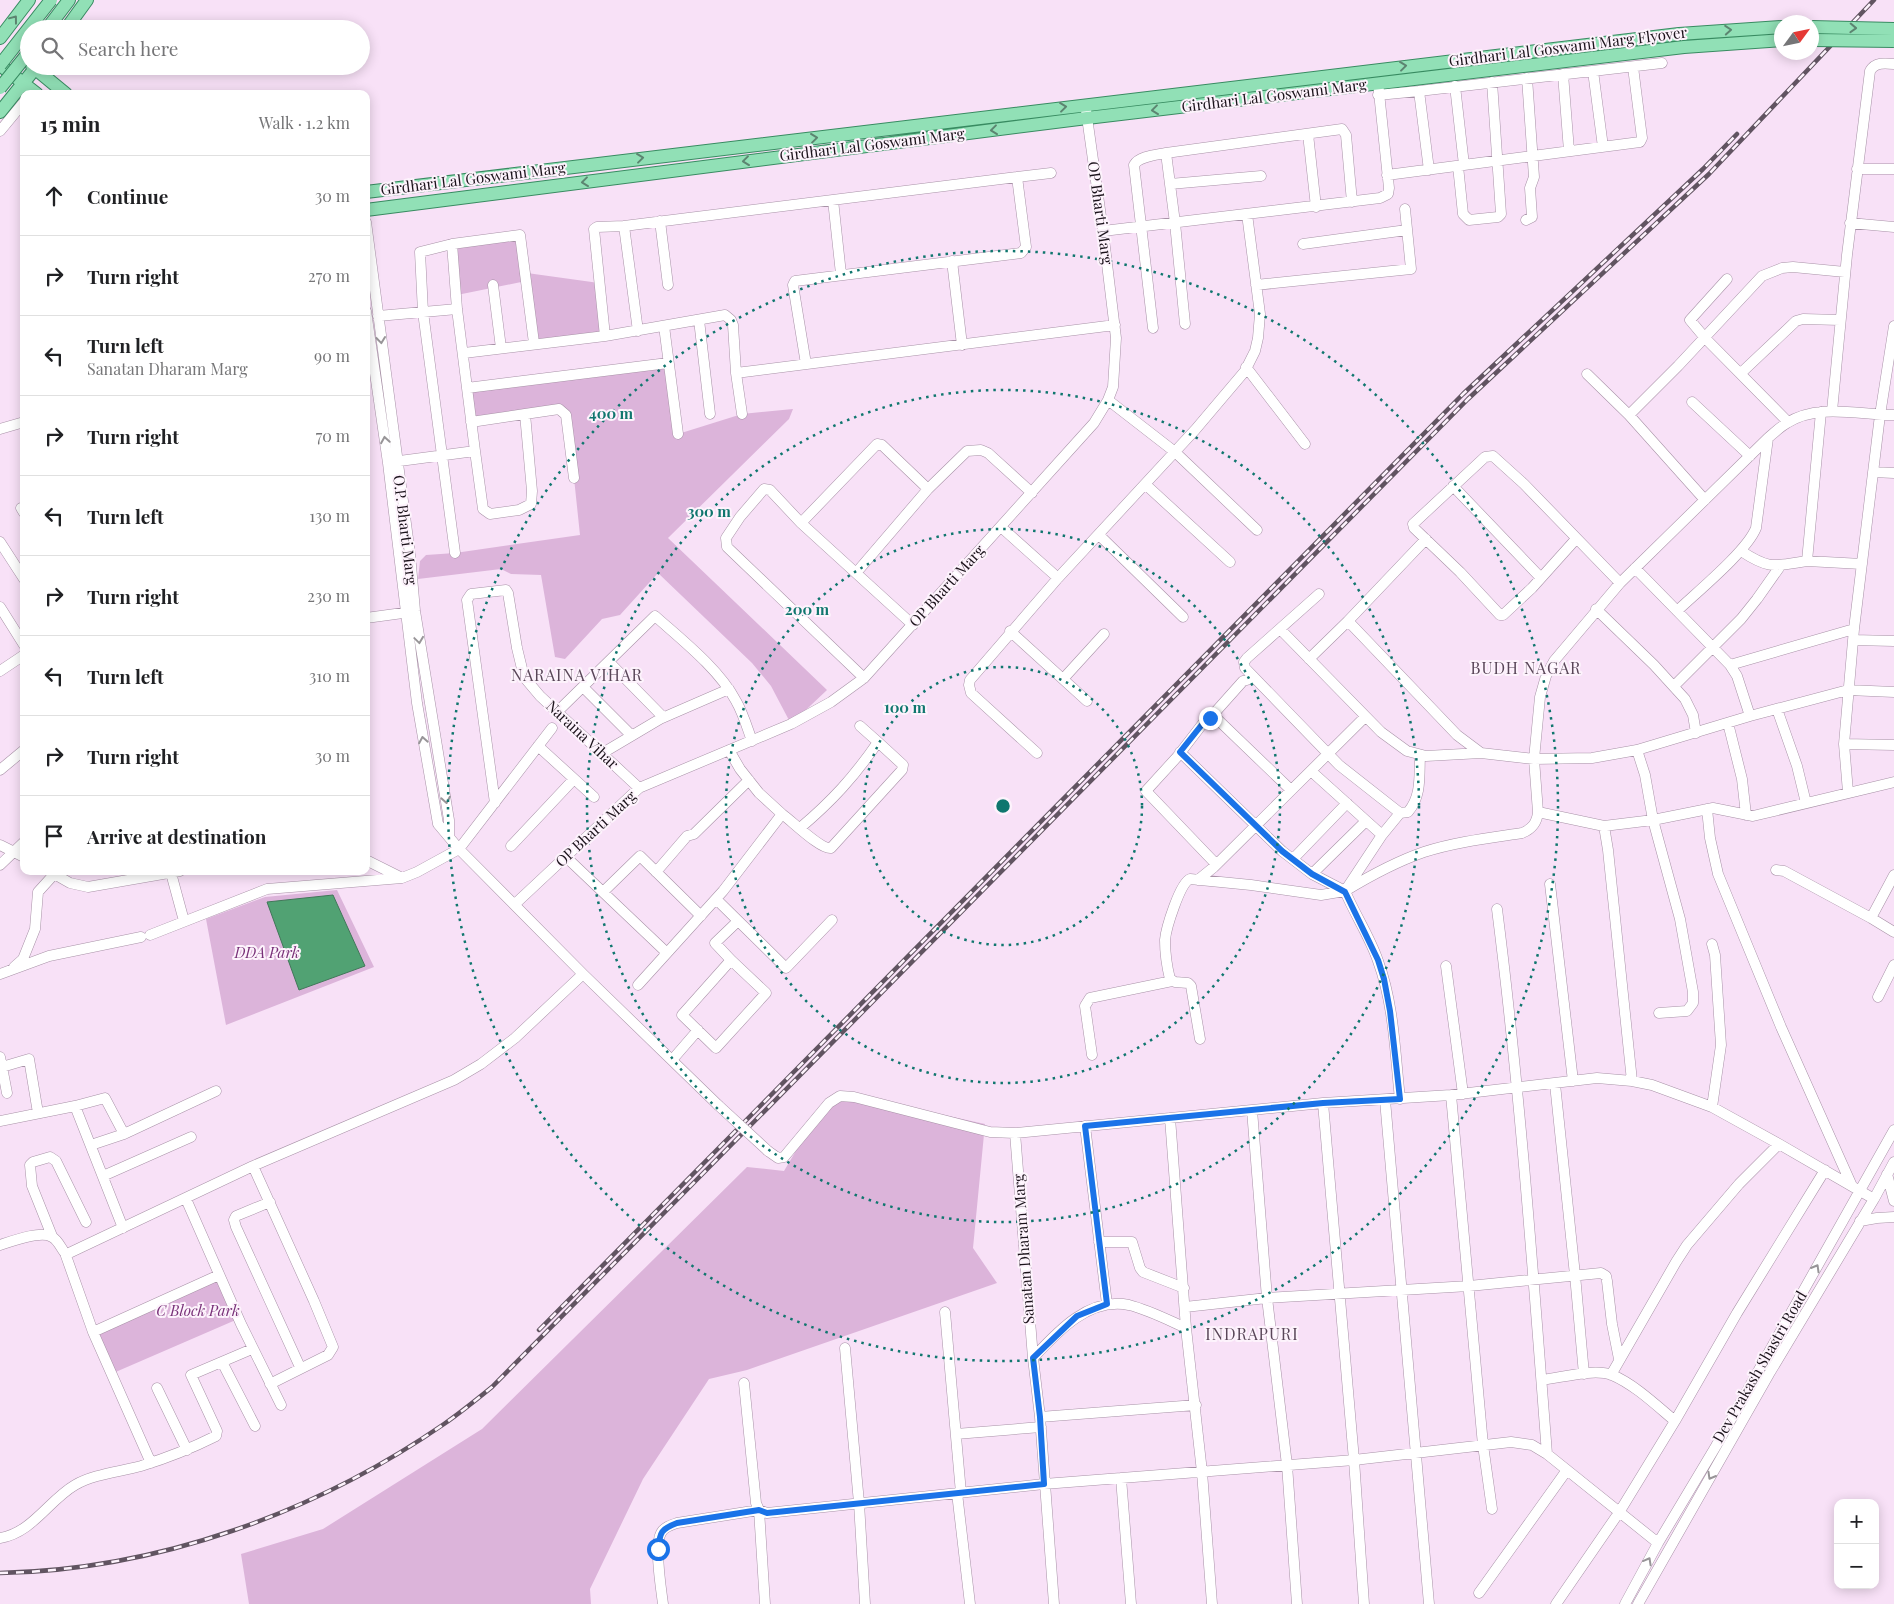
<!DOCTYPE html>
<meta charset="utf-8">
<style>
:root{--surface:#fff;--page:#f6f6f6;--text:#202124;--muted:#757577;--line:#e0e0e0}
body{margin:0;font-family:"Playfair Display",serif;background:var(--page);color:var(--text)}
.controls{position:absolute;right:15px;bottom:15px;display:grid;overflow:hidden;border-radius:10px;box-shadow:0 2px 12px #0003}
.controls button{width:45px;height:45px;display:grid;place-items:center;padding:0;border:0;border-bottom:1px solid var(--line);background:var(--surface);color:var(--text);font:25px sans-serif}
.compass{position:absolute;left:1774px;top:15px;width:45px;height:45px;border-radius:50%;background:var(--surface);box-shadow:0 2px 12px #0003;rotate:57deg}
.stop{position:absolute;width:15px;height:15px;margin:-11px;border:4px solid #1a73e8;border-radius:50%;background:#fff}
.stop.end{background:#1a73e8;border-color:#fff;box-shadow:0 1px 5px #0008}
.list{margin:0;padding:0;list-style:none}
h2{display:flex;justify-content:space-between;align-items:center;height:65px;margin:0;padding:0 20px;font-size:21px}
h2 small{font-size:16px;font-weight:400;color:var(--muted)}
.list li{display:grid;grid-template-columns:32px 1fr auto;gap:15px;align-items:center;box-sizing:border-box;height:80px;padding:0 20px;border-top:1px solid var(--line)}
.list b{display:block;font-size:19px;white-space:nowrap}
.list p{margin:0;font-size:16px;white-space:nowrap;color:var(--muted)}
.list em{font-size:16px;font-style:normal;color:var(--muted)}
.icon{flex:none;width:28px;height:28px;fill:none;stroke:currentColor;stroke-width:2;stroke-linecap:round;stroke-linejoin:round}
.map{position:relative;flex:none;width:1894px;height:1604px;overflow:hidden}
.search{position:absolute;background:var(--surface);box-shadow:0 2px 12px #0003;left:20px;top:20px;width:350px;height:55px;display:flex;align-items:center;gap:12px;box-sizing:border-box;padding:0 18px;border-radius:28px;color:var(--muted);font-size:19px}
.panel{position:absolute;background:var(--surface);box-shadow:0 2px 12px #0003;left:20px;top:90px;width:350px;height:785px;border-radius:10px}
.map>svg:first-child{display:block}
.green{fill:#dcb4da}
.water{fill:#51a273;stroke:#417759}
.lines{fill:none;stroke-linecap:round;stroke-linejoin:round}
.minor-casing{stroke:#a892a7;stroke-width:11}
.major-casing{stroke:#388b61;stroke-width:14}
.minor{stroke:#fff;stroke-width:10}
.major{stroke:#91e0b6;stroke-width:12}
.rail-casing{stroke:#615461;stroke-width:4.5}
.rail{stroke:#fdf3fc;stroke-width:2.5;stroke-dasharray:8;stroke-linecap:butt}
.minor-bridge-casing{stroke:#a892a7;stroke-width:11;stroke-linecap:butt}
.major-bridge-casing{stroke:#388b61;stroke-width:14;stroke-linecap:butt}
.minor-bridge{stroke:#fff;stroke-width:10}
.major-bridge{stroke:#91e0b6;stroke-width:12}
.oneway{stroke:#5c8470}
.oneway2{stroke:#989598}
.route{stroke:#1a73e8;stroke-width:6}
.ring{fill:none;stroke:#0f766e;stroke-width:2.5;stroke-dasharray:2.5 5}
.labels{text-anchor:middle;stroke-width:4;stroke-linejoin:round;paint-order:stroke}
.street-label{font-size:15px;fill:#1b131b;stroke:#fdf3fc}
.park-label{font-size:15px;font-style:italic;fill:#783078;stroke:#fdf3fc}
.neighbourhood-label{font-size:16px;letter-spacing:1px;fill:#594658;stroke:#fdf3fc}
.centre{fill:#0f766e;stroke:#fdf3fc;stroke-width:2.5}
.ring-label{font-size:15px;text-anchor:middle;font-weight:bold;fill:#0f766e;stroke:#fdf3fc;stroke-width:4;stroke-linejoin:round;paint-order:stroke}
</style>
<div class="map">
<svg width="1894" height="1604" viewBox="0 0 1894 1604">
<rect width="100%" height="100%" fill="#f8e1f7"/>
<path class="green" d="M 519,234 L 527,273 L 599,283 L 605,336 L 534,343 L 526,281 L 457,295 L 452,244 Z
M 668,363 L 678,434 L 742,414 L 793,409 L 789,419 L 668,538 L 827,690 L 791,724 L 771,686 L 752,663 L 658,573 L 620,615 L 602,619 L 565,659 L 555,657 L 541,575 L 511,574 L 501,569 L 418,579 L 420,561 L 426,555 L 455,553 L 580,535 L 574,478 L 563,412 L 471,422 L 467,388 Z
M 337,890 L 374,967 L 226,1025 L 206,919 L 265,897 Z
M 839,1092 L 985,1124 L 973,1248 L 997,1283 L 747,1370 L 709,1379 L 643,1479 L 590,1589 L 591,1604 L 249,1604 L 241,1554 L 323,1529 L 482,1429 L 747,1167 L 784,1171 L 826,1100 Z
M 219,1275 L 238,1319 L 111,1374 L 93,1332 Z"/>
<path class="water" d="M 333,895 L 365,966 L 299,990 L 267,902 Z"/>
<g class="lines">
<defs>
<path id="minor" d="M 1593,71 L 1603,147
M 1563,74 L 1569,151
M 1455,86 L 1464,165
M 1419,91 L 1662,63
M 1378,95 L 1419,91 L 1429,170
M 0,131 L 24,102
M 1308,134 L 1316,207
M 1458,166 L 1463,214 L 1469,220 L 1498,217 L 1501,214 L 1492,82
M 1857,169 L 1894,169
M 1387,175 L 1640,142 L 1642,138 L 1633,67
M 1170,184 L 1261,176
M 833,200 L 841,274
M 1526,220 L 1532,217 L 1530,188 L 1534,177 L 1527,78
M 660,221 L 668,285
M 366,222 L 410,554 L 415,611 L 449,820 L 449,836
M 1850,223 L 1894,227
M 624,226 L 638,331
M 1103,231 L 1380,198 L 1388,194 L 1389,188 L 1378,83
M 452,244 L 457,309 L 475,451
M 1303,244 L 1407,230
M 952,261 L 962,345
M 1727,279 L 1690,320 L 1705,338 L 1788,422
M 493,285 L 501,348
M 1256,285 L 1411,269 L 1405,209
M 366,311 L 388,463 L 417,703 L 438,824 L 459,849 L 583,974 L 718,1105
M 378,316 L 457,309
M 699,320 L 710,414
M 1185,324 L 1175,223 L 1166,153 L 1342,129 L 1346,135 L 1352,202
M 664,326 L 678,434
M 1153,328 L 1134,165 C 1139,156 1156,155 1166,153
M 464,353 L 605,336
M 806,364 L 793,285 L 795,281 L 1021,253 L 1026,247 L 1017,177 L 1051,173
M 1246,367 L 1305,444
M 736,373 L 733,325 L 731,320 L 725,315 L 605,336 L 594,229 L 597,227 L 624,226 L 1017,177
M 1741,373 L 1796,321 L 1803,319 L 1840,320
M 1587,374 L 1629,415
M 467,388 L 668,363
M 1108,400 L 1175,452 L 1257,530
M 1692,402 L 1750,456
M 1832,411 L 1847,255 L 1870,71 C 1875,62 1885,63 1894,64
M 1821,412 L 1807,561 L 1862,564
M 742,414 L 736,373 L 1115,325
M 471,422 L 525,414
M 0,429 L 24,422
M 392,462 L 475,451 L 483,509 L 490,514 L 519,510 L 531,504 L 532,491 L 525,414 L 559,409 L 566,415 L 574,478
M 1873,472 L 1894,473
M 1145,484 L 1230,562
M 1453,486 L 1541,578
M 1705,500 L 1629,415 L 1678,366 L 1762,276 L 1782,268 L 1793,267 L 1845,272
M 21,508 L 24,513
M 801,523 L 877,444 L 882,445 L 928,489
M 1001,527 L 1058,578
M 1099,535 L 1183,617
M 1426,539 L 1348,621 L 1457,735 L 1481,753
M 1576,539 L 1532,588 L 1503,615 L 1500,615 L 1460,572 L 1414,528 L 1413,524 L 1485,457 L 1493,456 L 1524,484 L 1620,583
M 0,542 L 24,579
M 1741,551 C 1770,570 1774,566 1807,561
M 455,553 L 423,312 L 420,252 L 452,244 L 520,235 L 534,343
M 1635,568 L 1730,665 L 1737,676 L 1750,716
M 856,573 L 928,489 L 967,451 L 981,450 L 988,453 L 1032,493
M 1319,594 L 1247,658 L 1244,662 L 1245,668 L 1339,765 L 1400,813 L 1408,812 C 1422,796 1419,775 1420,755
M 0,607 L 24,645
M 1596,609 L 1654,665 L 1685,699 L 1693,715 L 1696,733
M 1677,611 C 1697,592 1747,551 1756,528 L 1768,438
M 366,618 L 410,612
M 1280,629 L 1381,732 L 1407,751 L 1426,756 L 1481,753 L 1534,759 L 1592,758 L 1637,750 L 1750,716 L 1848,690 L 1894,692
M 1010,631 L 1087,701
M 1853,640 L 1894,641
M 1309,659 L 1348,621
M 609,662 L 663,717
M 1730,665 L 1854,629
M 0,671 L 24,655
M 864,678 L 727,547 L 726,538 L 740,517 L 764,489 L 770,490 L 801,523 L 913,625
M 1063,679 L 1104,634
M 1674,686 L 1741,619 L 1757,599 L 1781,565
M 583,687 L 631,735
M 1777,709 L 1797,766 L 1806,803
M 557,712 L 655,616 C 682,640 719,669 736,701 C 743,713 747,727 752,741
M 1213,715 L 1291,790
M 1728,723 L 1742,779 L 1746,815
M 860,726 L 878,742
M 1844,744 L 1894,745
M 538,746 L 594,797
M 1637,750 L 1645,775 L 1653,820 L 1680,919 L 1693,992 L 1693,1003 L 1687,1011 L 1659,1013
M 1180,752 L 1282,851 L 1312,874 L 1345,891
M 1037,753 L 971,693 L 969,685 L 970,680 L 1058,578 L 1195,430 L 1245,371 L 1255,351 L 1258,338 L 1260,314 L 1247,214
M 601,754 L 660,719 L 729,689
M 0,770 L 24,750
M 1311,771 L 1382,835
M 1848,792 L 1844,744 L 1854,629 L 1880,415 L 1894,326
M 495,803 L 467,600 L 471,594 L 506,590 L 508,593 L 517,648 L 524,677 L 540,696 L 639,788
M 1707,809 L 1710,838 L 1718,874 L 1781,1027 L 1852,1186
M 1538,812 L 1604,826 L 1608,850 L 1632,1081
M 782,814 C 792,821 821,850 831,848 L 902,770 L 903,765 L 878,742 C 854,777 832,801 800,828
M 1604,826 L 1653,820 L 1713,808 L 1753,816 L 1894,782
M 0,845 L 24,857
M 511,846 L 574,779
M 566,857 L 667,953 L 723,891 L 782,814 L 759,793 L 740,769 L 729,750
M 1293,859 L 1347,803
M 366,860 L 402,878 L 417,872 L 459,849 L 552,728
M 0,865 L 24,842
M 1214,867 L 1365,717
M 1776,870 L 1784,871 L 1871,918
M 49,871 L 70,883 L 88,887 L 180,871
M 656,872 L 687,836 L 694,834 L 749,780
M 171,873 L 184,921
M 1312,874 L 1366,821
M 1894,875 L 1871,918 L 1894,932
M 1198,880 L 1214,867 L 1214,862 L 1146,791 L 1177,757 L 1204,722 L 1210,718 L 1243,681 L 1254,678
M 1550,884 L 1573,1081
M 603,892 L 640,856 L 701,916
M 716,899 L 786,968 L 832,920
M 515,904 L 639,788 L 791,724 L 831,702 L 864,678 L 1094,423 L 1108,400 L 1113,387 L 1116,338 L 1103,231 L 1086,110
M 1497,909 C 1520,1090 1533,1272 1547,1454
M 150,935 L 267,889 L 402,878
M 731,960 L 766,993 L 716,1048 L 682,1015 Z
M 731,960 L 715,943 L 738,921
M 1446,966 L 1463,1094
M 14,967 L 23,959 L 35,929 L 38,892 L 57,871
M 0,974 L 49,956 L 141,937
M 638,985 L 667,953
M 1878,997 L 1894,965
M 1200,1039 L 1191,986 L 1188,983 L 1175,982 L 1170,979 C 1167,967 1165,952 1165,940 C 1166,928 1180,883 1190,879 L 1251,885 L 1321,895 L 1345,891 L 1382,835 L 1400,813
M 1092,1055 L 1085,1006 L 1090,998 L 1172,981
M 0,1057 L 2,1067 L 29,1059 L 38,1113
M 672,1060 L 698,1030
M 2,1067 L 7,1093
M 1555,1084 L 1575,1275 L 1584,1374
M 1451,1095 L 1483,1445 L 1492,1509
M 1400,1099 C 1395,1053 1394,1004 1378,961 C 1370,937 1355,915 1345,891 C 1368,877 1398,861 1424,852 C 1455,842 1489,838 1522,833 C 1532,829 1537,823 1538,812 L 1534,759 L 1540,697 L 1546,676 L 1554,661 L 1620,583 L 1768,438 C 1774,433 1780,427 1787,423 C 1818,403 1860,415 1894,415
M 1385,1100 L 1429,1604
M 1323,1103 L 1354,1460 L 1364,1604
M 75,1106 L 105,1098 L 124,1134 L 91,1145
M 1712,1107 L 1721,1045 L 1715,955 L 1712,944
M 1252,1110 L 1267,1298 L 1287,1465 L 1297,1604
M 1170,1118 L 1186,1328 L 1202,1472 L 1212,1604
M 0,1121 L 75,1106 L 123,1228
M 1085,1126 L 1107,1304
M 1015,1133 L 1033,1358 L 1040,1417 L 1054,1604
M 124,1134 L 216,1091
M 768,1151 L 778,1158 L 784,1157 L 829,1103 L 840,1096 L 854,1097 L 990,1132 L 1015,1133 L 1323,1103 L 1451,1095 L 1597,1078 L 1632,1081 L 1652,1085 L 1712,1107 L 1779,1144 L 1874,1199
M 253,1166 L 314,1301 L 333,1347 L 328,1355 L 270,1384
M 1887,1174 L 1894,1201
M 103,1176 L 191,1137
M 186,1199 L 241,1324 L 281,1405
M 270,1202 L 236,1216 L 234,1220 L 236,1227 L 300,1367
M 1860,1221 L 1877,1218 L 1894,1217
M 52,1236 L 32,1186 L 30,1165 L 33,1162 L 50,1157 L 56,1161 L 86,1222
M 1099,1242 L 1132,1242 L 1140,1268 L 1143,1272 L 1184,1288
M 0,1245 C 12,1241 41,1230 52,1237 C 58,1240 61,1248 65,1253 L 67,1254 L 253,1166 L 454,1080 L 481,1064 L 515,1038 L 583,974
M 65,1253 L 93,1332 L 151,1463
M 1185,1307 L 1267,1298 L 1469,1286 L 1601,1273 L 1606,1276 L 1607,1281 L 1612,1324 L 1619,1359
M 945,1312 L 961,1493
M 93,1332 L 219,1275
M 845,1348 L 859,1503 L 865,1604
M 1033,1358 C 1058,1331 1089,1297 1129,1305 C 1149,1310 1168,1320 1186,1328
M 222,1362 L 255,1426
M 1611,1375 L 1676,1262 L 1687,1245 L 1739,1184 L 1779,1144
M 1542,1380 C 1560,1378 1594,1368 1612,1375 C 1634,1384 1657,1406 1675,1421
M 744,1383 L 756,1503 L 759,1510 L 767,1513 L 1044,1484 L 1354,1460 L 1511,1442 L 1532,1445 L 1547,1454 L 1658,1543
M 157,1388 L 187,1450
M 1040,1417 L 1196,1405
M 956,1434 L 1041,1427
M 1121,1478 L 1131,1604
M 957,1493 L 970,1604
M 0,1538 C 32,1533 49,1500 75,1485 C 94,1474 119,1472 141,1466 C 167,1458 192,1448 216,1436 L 217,1431 L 191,1375 L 252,1349
M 1479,1593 L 1567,1470
M 663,1604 C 661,1588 654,1546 661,1533 C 664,1527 671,1525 677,1523 L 759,1510 L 765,1604
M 1556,1604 L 1620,1511 L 1675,1421 L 1737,1313 L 1825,1170
M 1625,1604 L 1658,1543 L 1716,1446 L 1894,1130
M 1638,1604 L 1769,1374 L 1874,1199 L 1894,1162"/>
<path id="major" d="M 47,29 L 69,0
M 66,29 L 87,0
M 0,38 L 29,0
M 0,65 L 37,94
M 32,66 L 66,94
M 0,112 L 37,66
M 366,192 L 1679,34 L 1782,27
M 366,210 L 1087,118 L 1684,47 L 1782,40"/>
</defs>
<use href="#minor" class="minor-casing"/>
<use href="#major" class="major-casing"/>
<use href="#minor" class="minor"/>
<use href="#major" class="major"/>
<defs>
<path id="rail" d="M 539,1330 L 1463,394 L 1703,169 L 1737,134
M 0,1573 C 157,1570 315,1513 444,1424 C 460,1413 476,1400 492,1387 L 1468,399 L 1709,174 L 1874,0"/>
</defs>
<use href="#rail" class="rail-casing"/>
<use href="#rail" class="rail"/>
<defs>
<path id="minor-bridge" d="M 718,1105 L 768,1151"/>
<path id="major-bridge" d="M 1812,27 L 1894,29
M 1812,40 L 1894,41
M 0,65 L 51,0
M 0,88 L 29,52"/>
</defs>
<use href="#minor-bridge" class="minor-bridge-casing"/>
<use href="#major-bridge" class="major-bridge-casing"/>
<use href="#minor-bridge" class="minor-bridge"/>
<use href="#major-bridge" class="major-bridge"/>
</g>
<defs><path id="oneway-chevron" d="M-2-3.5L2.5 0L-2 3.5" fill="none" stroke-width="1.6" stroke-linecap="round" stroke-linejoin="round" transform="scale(1.25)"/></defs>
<g class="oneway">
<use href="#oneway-chevron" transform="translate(14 19) rotate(-53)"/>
<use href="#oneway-chevron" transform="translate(1853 28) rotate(2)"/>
<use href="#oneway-chevron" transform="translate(1728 30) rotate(-4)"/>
<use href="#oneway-chevron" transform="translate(1403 66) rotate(-7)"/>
<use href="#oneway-chevron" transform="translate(1063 107) rotate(-7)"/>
<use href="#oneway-chevron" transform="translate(1155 110) rotate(173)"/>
<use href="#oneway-chevron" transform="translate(994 130) rotate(173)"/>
<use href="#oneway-chevron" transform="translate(814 138) rotate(-7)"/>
<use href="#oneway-chevron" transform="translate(640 158) rotate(-7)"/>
<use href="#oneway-chevron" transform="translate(746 161) rotate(173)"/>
<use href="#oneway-chevron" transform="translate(585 182) rotate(173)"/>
</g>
<g class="oneway2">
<use href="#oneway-chevron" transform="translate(381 340) rotate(83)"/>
<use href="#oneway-chevron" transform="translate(385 440) rotate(-99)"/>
<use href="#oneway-chevron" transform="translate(419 640) rotate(82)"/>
<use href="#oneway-chevron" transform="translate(423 740) rotate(-100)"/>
<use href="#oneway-chevron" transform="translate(446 800) rotate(80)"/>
<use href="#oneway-chevron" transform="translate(1816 1268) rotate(-60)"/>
<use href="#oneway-chevron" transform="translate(1711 1476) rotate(120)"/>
<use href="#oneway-chevron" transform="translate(1648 1561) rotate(-61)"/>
</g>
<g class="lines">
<path class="route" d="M 658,1549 C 660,1532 661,1529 677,1523 L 759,1510 L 767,1513 L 777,1512 L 1044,1484 L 1040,1417 L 1033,1358 L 1077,1316 L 1107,1304 L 1085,1126 L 1323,1103 L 1400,1099 L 1390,1011 L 1384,979 L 1378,960 L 1345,892 L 1312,874 L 1282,851 L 1180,752 L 1204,722 L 1210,718"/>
</g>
<g class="ring">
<circle cx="1003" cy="806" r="139"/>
<circle cx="1003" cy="806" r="277"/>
<circle cx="1003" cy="806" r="416"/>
<circle cx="1003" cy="806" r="555"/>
</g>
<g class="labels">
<g class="street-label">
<text transform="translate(1568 47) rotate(-7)" y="5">Girdhari Lal Goswami Marg Flyover</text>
<text transform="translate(1274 96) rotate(-7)" y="5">Girdhari Lal Goswami Marg</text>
<text transform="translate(872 145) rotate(-7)" y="5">Girdhari Lal Goswami Marg</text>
<text transform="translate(473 179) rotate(-7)" y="5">Girdhari Lal Goswami Marg</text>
<text transform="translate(1100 213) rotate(82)" y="5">OP Bharti Marg</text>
<text transform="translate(405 530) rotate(83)" y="5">O.P. Bharti Marg</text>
<text transform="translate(947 586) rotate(-48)" y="5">OP Bharti Marg</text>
<text transform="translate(582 735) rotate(43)" y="5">Naraina Vihar</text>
<text transform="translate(596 829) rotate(-43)" y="5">OP Bharti Marg</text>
<text transform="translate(1024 1249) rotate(-94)" y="5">Sanatan Dharam Marg</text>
<text transform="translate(1760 1367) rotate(-60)" y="5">Dev Prakash Shastri Road</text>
</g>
<g class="park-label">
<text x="267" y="958">DDA Park</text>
<text x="198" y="1316">C Block Park</text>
</g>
<g class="neighbourhood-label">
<text x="1526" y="674">BUDH NAGAR</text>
<text x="577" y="681">NARAINA VIHAR</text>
<text x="1252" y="1340">INDRAPURI</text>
</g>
</g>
<circle cx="1003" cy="806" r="8" class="centre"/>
<g class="ring-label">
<text x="611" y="419">400 m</text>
<text x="709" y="517">300 m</text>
<text x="807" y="615">200 m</text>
<text x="905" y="713">100 m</text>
</g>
</svg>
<div class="controls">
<button>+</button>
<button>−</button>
</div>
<svg class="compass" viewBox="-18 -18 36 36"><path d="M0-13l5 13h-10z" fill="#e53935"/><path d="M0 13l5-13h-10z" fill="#757577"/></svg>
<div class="stop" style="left:658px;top:1549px"></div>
<div class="stop end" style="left:1210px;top:718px"></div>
<div class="search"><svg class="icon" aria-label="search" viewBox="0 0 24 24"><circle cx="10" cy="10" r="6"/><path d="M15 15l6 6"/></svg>Search here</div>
<section class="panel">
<h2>15 min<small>Walk · 1.2 km</small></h2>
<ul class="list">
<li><svg class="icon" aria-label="ahead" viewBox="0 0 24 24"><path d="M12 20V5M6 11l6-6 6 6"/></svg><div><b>Continue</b></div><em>30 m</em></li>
<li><svg class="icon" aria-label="right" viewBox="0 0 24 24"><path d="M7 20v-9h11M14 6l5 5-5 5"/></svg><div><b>Turn right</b></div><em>270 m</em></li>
<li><svg class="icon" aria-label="left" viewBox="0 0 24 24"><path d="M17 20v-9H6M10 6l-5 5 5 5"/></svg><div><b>Turn left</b><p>Sanatan Dharam Marg</p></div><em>90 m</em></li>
<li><svg class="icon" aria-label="right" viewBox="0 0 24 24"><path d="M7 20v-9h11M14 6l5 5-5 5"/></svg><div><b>Turn right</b></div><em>70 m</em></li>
<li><svg class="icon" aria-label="left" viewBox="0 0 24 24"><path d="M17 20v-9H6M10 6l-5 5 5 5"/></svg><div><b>Turn left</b></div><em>130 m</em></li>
<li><svg class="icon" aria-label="right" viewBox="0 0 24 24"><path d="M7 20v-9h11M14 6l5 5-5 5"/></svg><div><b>Turn right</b></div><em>230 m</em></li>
<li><svg class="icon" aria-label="left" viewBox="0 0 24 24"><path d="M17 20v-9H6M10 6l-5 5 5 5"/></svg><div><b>Turn left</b></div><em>310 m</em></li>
<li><svg class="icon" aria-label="right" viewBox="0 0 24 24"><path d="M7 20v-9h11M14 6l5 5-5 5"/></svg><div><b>Turn right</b></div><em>30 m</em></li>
<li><svg class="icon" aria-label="arrive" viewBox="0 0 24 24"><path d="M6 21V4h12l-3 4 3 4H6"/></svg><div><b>Arrive at destination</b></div></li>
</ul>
</section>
</div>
